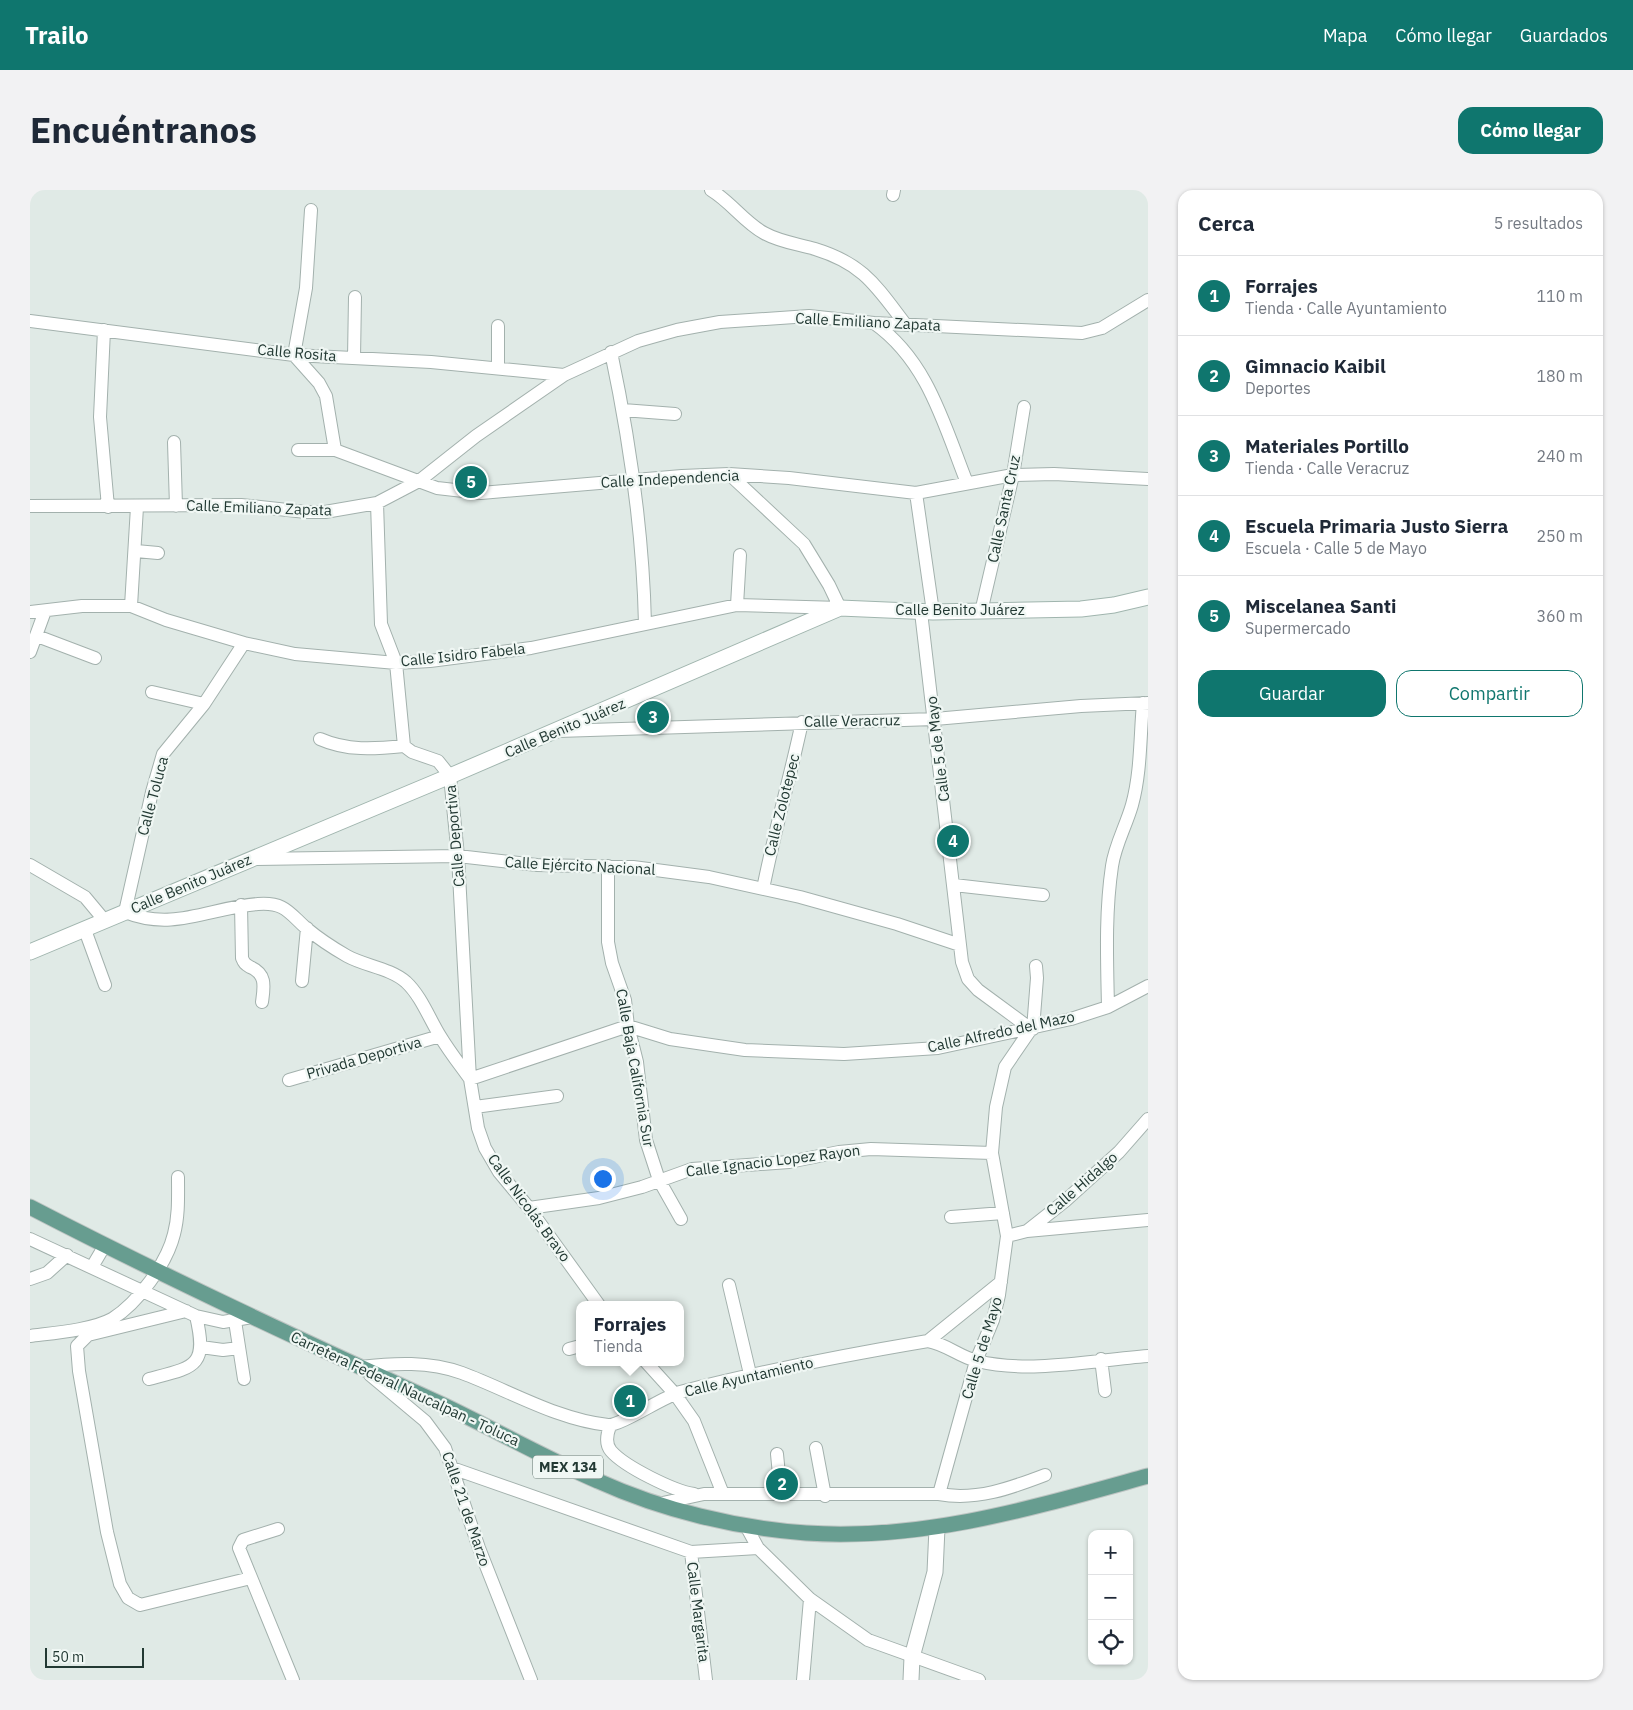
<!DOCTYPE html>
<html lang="es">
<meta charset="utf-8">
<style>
:root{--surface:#fff;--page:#f2f2f3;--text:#1f2937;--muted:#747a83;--line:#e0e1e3;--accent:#0f766e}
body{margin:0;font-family:"IBM Plex Sans",sans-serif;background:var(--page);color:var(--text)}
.controls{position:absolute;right:15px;bottom:15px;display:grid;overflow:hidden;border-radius:10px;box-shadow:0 1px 4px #0004}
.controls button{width:45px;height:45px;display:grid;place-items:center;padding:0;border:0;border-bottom:1px solid var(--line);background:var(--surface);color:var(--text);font:25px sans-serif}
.scale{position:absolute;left:15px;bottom:12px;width:99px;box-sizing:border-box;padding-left:5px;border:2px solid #223933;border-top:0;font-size:14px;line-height:18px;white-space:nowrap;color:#223933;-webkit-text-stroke:4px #f0f7f4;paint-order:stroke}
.you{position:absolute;left:572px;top:988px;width:18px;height:18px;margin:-12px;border:4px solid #fff;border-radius:50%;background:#1a73e8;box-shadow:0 0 0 8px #1a73e833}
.badge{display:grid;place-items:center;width:32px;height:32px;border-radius:50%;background:var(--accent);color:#fff;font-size:16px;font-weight:700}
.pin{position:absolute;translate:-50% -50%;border:2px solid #fff;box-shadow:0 1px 5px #0006}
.popup{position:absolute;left:546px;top:1111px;width:108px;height:65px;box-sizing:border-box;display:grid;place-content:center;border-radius:10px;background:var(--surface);filter:drop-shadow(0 1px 4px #0005);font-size:16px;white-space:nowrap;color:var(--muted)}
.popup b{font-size:19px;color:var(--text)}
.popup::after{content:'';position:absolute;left:50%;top:100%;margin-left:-10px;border:10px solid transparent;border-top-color:var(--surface)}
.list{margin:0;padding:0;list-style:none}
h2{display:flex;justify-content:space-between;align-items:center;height:65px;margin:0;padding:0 20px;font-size:21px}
h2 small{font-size:16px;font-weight:400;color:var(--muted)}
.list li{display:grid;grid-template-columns:32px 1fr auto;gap:15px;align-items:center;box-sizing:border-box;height:80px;padding:0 20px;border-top:1px solid var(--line)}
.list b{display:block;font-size:19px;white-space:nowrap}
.list p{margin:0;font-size:16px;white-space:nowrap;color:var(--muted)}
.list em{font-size:16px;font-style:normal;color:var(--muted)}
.actions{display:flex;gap:10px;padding:15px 20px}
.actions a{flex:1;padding:11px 0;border:1px solid var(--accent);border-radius:15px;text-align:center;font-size:18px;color:var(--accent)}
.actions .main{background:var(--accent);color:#fff}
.icon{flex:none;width:28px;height:28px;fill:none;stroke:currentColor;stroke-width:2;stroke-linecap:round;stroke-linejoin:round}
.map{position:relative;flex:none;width:1118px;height:1490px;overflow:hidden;border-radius:15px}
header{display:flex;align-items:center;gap:30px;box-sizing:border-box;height:70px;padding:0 25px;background:var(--accent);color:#fff}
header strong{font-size:24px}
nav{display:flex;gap:28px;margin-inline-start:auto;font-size:18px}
.intro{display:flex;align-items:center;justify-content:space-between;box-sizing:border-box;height:120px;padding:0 30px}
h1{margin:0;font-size:35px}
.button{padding:12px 22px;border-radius:15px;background:var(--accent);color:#fff;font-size:18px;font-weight:700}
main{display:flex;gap:30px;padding:0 30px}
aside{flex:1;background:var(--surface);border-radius:15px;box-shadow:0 1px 4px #0004}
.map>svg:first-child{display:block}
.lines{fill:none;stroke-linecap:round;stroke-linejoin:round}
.minor-casing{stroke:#a3b1ad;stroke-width:14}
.tertiary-casing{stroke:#a3b1ad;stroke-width:17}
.secondary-casing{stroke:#a0b5ae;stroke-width:17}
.primary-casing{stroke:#bdc4c2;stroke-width:17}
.minor{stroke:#fff;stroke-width:12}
.tertiary{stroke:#fff;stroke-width:15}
.secondary{stroke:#fff;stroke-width:15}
.primary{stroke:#679d90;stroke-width:15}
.labels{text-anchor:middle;stroke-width:4.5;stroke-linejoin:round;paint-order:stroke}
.shield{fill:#f0f7f4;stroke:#60726d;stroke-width:1}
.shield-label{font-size:14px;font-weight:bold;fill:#223933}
.street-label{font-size:15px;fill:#223933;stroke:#f0f7f4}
</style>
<header>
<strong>Trailo</strong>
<nav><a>Mapa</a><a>Cómo llegar</a><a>Guardados</a></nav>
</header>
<div class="intro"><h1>Encuéntranos</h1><a class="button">Cómo llegar</a></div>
<main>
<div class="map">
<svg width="1118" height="1490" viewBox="0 0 1118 1490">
<rect width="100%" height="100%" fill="#e0eae6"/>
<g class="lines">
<defs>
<path id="minor" d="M 681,0 C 701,12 714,32 734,43 C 750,52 768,54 785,59 C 834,74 846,96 876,135
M 863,5 L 864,0
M 281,20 L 276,98 L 264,165 L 289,193 L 296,206 L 305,260
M 0,131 L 264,165 L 401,172 L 534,185
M 844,133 C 898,171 914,235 937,293
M 74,140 L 70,227 L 78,317
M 581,162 C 600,252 613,342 615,434
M 324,168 L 325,107
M 468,177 L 468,136
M 593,220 L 645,224
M 144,252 L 146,316
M 268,260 L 305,260 L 407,298 L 451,303 L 652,286 L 699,284 L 759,288 L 886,303 L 983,285 L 1024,284 L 1118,289
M 886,303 L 903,422
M 347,313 L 351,434 L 366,473 L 374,556 L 382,562 L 408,571 L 420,586 L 428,666 L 440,889 L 448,938 L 455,958 L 469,982 L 499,1018 L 569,1115
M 0,316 L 211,315 L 276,322 L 295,322 L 347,313 L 389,291 L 446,246 L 534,185 L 608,151 L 647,140 L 690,132 L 779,126 L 844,133 L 1052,143 L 1072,138 L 1118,110
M 106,361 L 128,363
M 707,415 L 710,365
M 101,416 L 107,317
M 0,422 L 52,416 L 101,416 L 136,430 L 214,453 L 265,464 L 366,473 L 400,471 L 501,458 L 707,415 L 810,418 L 799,395 L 774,354 L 699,284
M 891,422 L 932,772 L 938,789 L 948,800 L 1001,839 L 975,877 L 966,917 L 962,963 L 977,1046 L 969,1105 L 963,1130 L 946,1171 L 909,1304
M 951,422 L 983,285 L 994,217
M 7,446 L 65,468
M 214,453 L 174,514 L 133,564 L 122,602 L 95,722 C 144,742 181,717 228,714 C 255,712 259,723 276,738 C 288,748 303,758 317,766 C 335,776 360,778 376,792 C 391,806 399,828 410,846 C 419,861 430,875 440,889
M 0,462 L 15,421
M 122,502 L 174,514
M 528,541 L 905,529 L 1051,516 L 1118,513
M 290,549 C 317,561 344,559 374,556
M 226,669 L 428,666 L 507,675 L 603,677 L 679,687 L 770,707 L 867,734 L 930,755
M 0,675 L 55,707 L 75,731
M 578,676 L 578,752 L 582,773 L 595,810 L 598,836 L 607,872 L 616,950 L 629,990 L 651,1029
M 924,695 L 1013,705
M 733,699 C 744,643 760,588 772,532
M 211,715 L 212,768 C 214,773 215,774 220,777 C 237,784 234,797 232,812
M 55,740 L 75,795
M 272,791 L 277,738
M 1078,817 C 1077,770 1075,723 1082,676 C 1085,655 1096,636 1102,615 C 1111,583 1110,546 1113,513
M 1003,839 L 1007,788 L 1006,776
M 440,889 L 598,836 L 640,849 L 715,860 L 814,864 L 908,858 L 1041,829 L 1078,817 L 1118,796
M 259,890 L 410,846
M 445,917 L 527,906
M 499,1018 L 569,1008 L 612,997 L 662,979 L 759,972 L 809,962 L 841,959 L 962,963
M 921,1027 L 973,1023
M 997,1041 L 1118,1030
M 977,1046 L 997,1041 L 1035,1011 L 1089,962 L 1118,929
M 0,1049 L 166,1126 L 193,1132 L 222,1127
M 62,1077 L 75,1055
M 0,1089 L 17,1083 L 37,1065
M 699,1095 L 720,1184
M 156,1121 L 58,1145 L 47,1156 L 49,1181 L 77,1342 L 90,1394 L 98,1408 L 110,1415 L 221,1388
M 205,1131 L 214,1189
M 0,1146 C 23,1143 62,1140 82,1129 C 108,1113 137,1073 144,1044 C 149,1025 148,1006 148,987
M 898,1151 L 971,1092
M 171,1157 L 193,1160 L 209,1158
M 539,1159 L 550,1156
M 1071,1169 L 1075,1201
M 616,1172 L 645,1204 L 664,1231 L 693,1304
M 330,1177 C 364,1173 399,1171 432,1183 C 478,1200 528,1230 578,1235 C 590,1236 633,1207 650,1202 C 732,1181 815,1165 898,1151 C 916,1154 930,1167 947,1171 C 1001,1184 1063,1170 1118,1166
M 340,1185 L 395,1231 L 415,1258 L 449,1358 L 501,1490
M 119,1189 C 165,1177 178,1177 166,1126
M 580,1236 C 577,1244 575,1254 581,1261 C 595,1277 644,1301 664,1304
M 786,1258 L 795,1306
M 747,1264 L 751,1305
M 422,1278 L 661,1362 L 728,1358
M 628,1314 L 674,1304 L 909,1304 C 946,1311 981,1298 1015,1285
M 716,1336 L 728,1358 L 780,1409 L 838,1450 L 949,1490
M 248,1339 L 213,1350 L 209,1358 L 263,1490
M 661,1362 L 676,1490
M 773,1490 L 780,1409"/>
<path id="tertiary" d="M 881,1490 L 882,1467 L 905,1382 L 907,1338"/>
<path id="secondary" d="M 0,762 L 420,586 L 810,418 L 903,422 L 1051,419 L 1084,415 L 1118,407"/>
<path id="primary" d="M 0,1017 C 135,1087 273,1151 411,1214 C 464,1239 514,1268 568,1291 C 632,1320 706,1338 776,1343 C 894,1351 1006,1317 1118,1286"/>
</defs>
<use href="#minor" class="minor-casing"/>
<use href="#tertiary" class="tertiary-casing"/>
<use href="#secondary" class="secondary-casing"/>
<use href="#primary" class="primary-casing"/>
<use href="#minor" class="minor"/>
<use href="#tertiary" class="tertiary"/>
<use href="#secondary" class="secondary"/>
<use href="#primary" class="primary"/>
</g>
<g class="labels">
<rect class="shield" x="503" y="1265.5" width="70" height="23" rx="4"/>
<g class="shield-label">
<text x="538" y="1282">MEX 134</text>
</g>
<g class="street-label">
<text transform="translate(838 132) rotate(3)" y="5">Calle Emiliano Zapata</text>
<text transform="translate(267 163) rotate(5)" y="5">Calle Rosita</text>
<text transform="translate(640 289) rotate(-3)" y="5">Calle Independencia</text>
<text transform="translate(229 318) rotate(2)" y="5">Calle Emiliano Zapata</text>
<text transform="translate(974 319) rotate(-78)" y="5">Calle Santa Cruz</text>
<text x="930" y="425">Calle Benito Juárez</text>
<text transform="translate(433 465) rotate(-6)" y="5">Calle Isidro Fabela</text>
<text transform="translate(822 531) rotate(-1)" y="5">Calle Veracruz</text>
<text transform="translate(535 538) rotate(-23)" y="5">Calle Benito Juárez</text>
<text transform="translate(908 559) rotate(-97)" y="5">Calle 5 de Mayo</text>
<text transform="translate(123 606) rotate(-75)" y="5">Calle Toluca</text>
<text transform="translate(752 615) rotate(-76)" y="5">Calle Zolotepec</text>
<text transform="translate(425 646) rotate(-95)" y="5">Calle Deportiva</text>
<text transform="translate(550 676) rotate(3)" y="5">Calle Ejército Nacional</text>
<text transform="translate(161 694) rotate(-23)" y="5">Calle Benito Juárez</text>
<text transform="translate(971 842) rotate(-12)" y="5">Calle Alfredo del Mazo</text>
<text transform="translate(334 868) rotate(-16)" y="5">Privada Deportiva</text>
<text transform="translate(605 878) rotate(80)" y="5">Calle Baja California Sur</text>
<text transform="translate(743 971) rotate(-7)" y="5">Calle Ignacio Lopez Rayon</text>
<text transform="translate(1052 994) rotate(-41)" y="5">Calle Hidalgo</text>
<text transform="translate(499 1018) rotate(54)" y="5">Calle Nicolás Bravo</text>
<text transform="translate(952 1158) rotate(-73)" y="5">Calle 5 de Mayo</text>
<text transform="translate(719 1187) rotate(-13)" y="5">Calle Ayuntamiento</text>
<text transform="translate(375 1199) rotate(25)" y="5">Carretera Federal Naucalpan - Toluca</text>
<text transform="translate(436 1319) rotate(71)" y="5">Calle 21 de Marzo</text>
<text transform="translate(668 1422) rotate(83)" y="5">Calle Margarita</text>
</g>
</g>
</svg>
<div class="controls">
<button>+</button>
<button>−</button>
<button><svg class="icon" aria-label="locate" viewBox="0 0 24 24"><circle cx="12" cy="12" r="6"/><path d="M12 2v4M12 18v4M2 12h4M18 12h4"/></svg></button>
</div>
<div class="scale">50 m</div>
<div class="you"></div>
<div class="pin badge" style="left:600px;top:1211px">1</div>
<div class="popup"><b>Forrajes</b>Tienda</div>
<div class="pin badge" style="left:752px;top:1294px">2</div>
<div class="pin badge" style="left:623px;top:527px">3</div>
<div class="pin badge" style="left:923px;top:651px">4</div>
<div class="pin badge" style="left:441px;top:292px">5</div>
</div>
<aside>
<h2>Cerca<small>5 resultados</small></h2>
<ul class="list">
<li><span class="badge">1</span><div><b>Forrajes</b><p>Tienda · Calle Ayuntamiento</p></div><em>110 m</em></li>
<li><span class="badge">2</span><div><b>Gimnacio Kaibil</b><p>Deportes</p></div><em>180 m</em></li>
<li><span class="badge">3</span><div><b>Materiales Portillo</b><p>Tienda · Calle Veracruz</p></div><em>240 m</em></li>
<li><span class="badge">4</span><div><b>Escuela Primaria Justo Sierra</b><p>Escuela · Calle 5 de Mayo</p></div><em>250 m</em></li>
<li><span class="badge">5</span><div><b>Miscelanea Santi</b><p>Supermercado</p></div><em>360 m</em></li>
</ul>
<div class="actions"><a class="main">Guardar</a><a>Compartir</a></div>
</aside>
</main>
